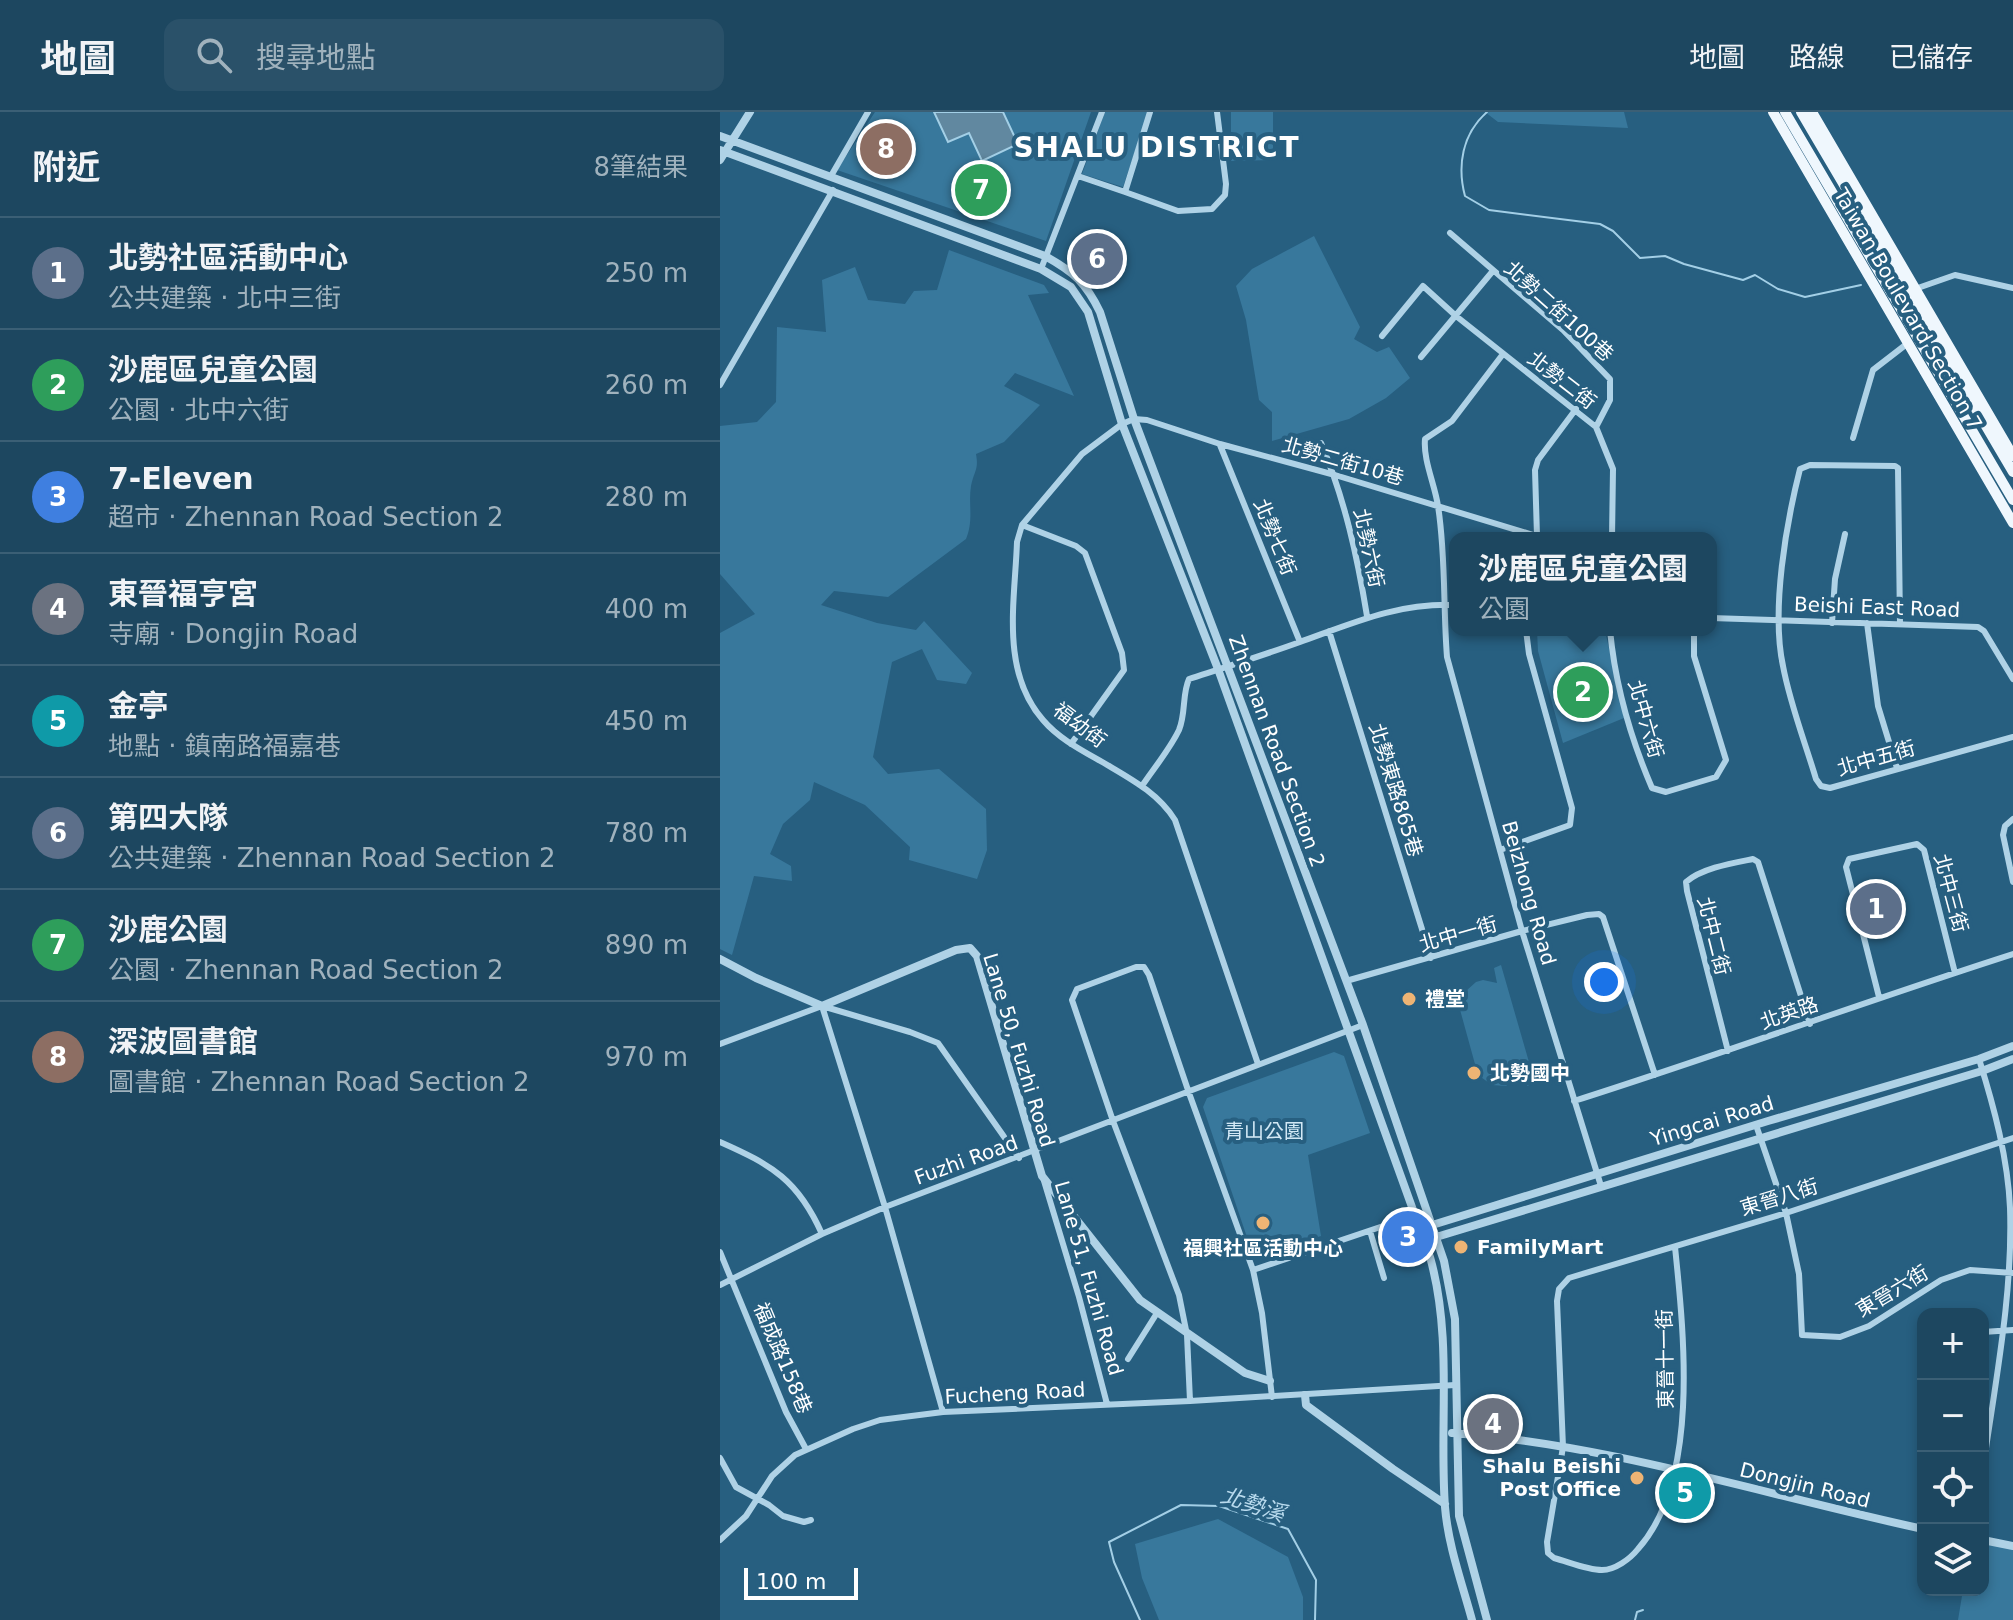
<!DOCTYPE html>
<html lang="zh-TW">
<meta charset="utf-8">
<style>
:root{--surface:#1d4760;--page:#2a5169;--text:#f1f3f6;--muted:#a0b2bd;--line:#3b5f75;--accent:#8bbbb9}
body{margin:0;font-family:"DejaVu Sans","Noto Sans TC",sans-serif;background:var(--page);color:var(--text)}
.controls{position:absolute;right:24px;bottom:24px;display:grid;overflow:hidden;border-radius:16px;box-shadow:0 4px 12px #0003}
.controls button{width:72px;height:72px;display:grid;place-items:center;padding:0;border:0;border-bottom:2px solid var(--line);background:var(--surface);color:var(--text);font:40px sans-serif}
.scale{position:absolute;left:24px;bottom:20px;width:114px;box-sizing:border-box;padding-left:8px;border:4px solid #fff;border-top:0;font-size:22px;line-height:28px;white-space:nowrap;color:#fff;-webkit-text-stroke:6px #275f80;paint-order:stroke}
.you{position:absolute;left:884px;top:870px;width:28px;height:28px;margin:-20px;border:6px solid #fff;border-radius:50%;background:#1a73e8;box-shadow:0 0 0 12px #1a73e833}
.badge{display:grid;place-items:center;width:52px;height:52px;border-radius:50%;background:var(--accent);color:#fff;font-size:26px;font-weight:700}
.pin{position:absolute;translate:-50% -50%;border:4px solid #fff;box-shadow:0 2px 8px #0006}
.popup{position:absolute;left:729px;top:420px;width:268px;height:104px;box-sizing:border-box;display:grid;place-content:center;border-radius:16px;background:var(--surface);filter:drop-shadow(0 2px 6px #0005);font-size:26px;white-space:nowrap;color:var(--muted)}
.popup b{font-size:30px;color:var(--text)}
.popup::after{content:'';position:absolute;left:50%;top:100%;margin-left:-16px;border:16px solid transparent;border-top-color:var(--surface)}
.list{margin:0;padding:0;list-style:none}
h2{display:flex;justify-content:space-between;align-items:center;height:104px;margin:0;padding:0 32px;font-size:34px}
h2 small{font-size:26px;font-weight:400;color:var(--muted)}
.list li{display:grid;grid-template-columns:52px 1fr auto;gap:24px;align-items:center;box-sizing:border-box;height:112px;padding:0 32px;border-top:2px solid var(--line)}
.list b{display:block;font-size:30px;white-space:nowrap}
.list p{margin:0;font-size:26px;white-space:nowrap;color:var(--muted)}
.list em{font-size:26px;font-style:normal;color:var(--muted)}
.icon{flex:none;width:44px;height:44px;fill:none;stroke:currentColor;stroke-width:2;stroke-linecap:round;stroke-linejoin:round}
.map{position:relative;flex:none;width:1293px;height:1508px;overflow:hidden}
header{display:flex;align-items:center;gap:48px;box-sizing:border-box;height:112px;padding:0 40px;background:var(--surface);border-bottom:2px solid var(--line)}
header strong{font-size:38px}
nav{display:flex;gap:44px;margin-inline-start:auto;font-size:28px}
.search{width:560px;height:72px;background:var(--page);display:flex;align-items:center;gap:20px;box-sizing:border-box;padding:0 28px;border-radius:16px;color:var(--muted);font-size:30px}
main{display:flex}
aside{flex:1;background:var(--surface)}
.map>svg:first-child{display:block}
.green{fill:#38789c}
.water{fill:#6188a0;stroke:#a3cfe6;stroke-width:2}
.lines{fill:none;stroke-linecap:round;stroke-linejoin:round}
.stream{stroke:#a3cfe6;stroke-width:2}
.minor{stroke:#afd2e6;stroke-width:6}
.tertiary{stroke:#afd2e6;stroke-width:8}
.primary{stroke:#eff7fd;stroke-width:10}
.poi-dot{fill:#eeb474;stroke:#275f80;stroke-width:3}
.labels{text-anchor:middle;stroke-width:8;stroke-linejoin:round;paint-order:stroke}
.street-label{font-size:20px;fill:#fff;stroke:#275f80}
.poi-label{font-size:20px;font-weight:bold;fill:#fff;stroke:#275f80;text-anchor:start}
.park-label{font-size:20px;fill:#d2e8f5;stroke:#275f80}
.water-label{font-size:22px;font-style:italic;fill:#badbee;stroke:#275f80}
.district-label{font-size:28px;font-weight:bold;letter-spacing:2px;fill:#fff;stroke:#275f80}
</style>
<header>
<strong>地圖</strong>
<div class="search"><svg class="icon" aria-label="search" viewBox="0 0 24 24"><circle cx="10" cy="10" r="6"/><path d="M15 15l6 6"/></svg>搜尋地點</div>
<nav><a>地圖</a><a>路線</a><a>已儲存</a></nav>
</header>
<main>
<aside>
<h2>附近<small>8筆結果</small></h2>
<ul class="list">
<li><span class="badge" style="background:#5c6f8a">1</span><div><b>北勢社區活動中心</b><p>公共建築 · 北中三街</p></div><em>250 m</em></li>
<li><span class="badge" style="background:#2e9e5b">2</span><div><b>沙鹿區兒童公園</b><p>公園 · 北中六街</p></div><em>260 m</em></li>
<li><span class="badge" style="background:#3f7fe0">3</span><div><b>7-Eleven</b><p>超市 · Zhennan Road Section 2</p></div><em>280 m</em></li>
<li><span class="badge" style="background:#6b7280">4</span><div><b>東晉福亨宮</b><p>寺廟 · Dongjin Road</p></div><em>400 m</em></li>
<li><span class="badge" style="background:#0f9aa8">5</span><div><b>金亭</b><p>地點 · 鎮南路福嘉巷</p></div><em>450 m</em></li>
<li><span class="badge" style="background:#5c6f8a">6</span><div><b>第四大隊</b><p>公共建築 · Zhennan Road Section 2</p></div><em>780 m</em></li>
<li><span class="badge" style="background:#2e9e5b">7</span><div><b>沙鹿公園</b><p>公園 · Zhennan Road Section 2</p></div><em>890 m</em></li>
<li><span class="badge" style="background:#8d6e63">8</span><div><b>深波圖書館</b><p>圖書館 · Zhennan Road Section 2</p></div><em>970 m</em></li>
</ul>
</aside>
<div class="map">
<svg width="1293" height="1508" viewBox="0 0 1293 1508">
<rect width="100%" height="100%" fill="#275f80"/>
<path class="green" d="M 155,0 L 371,0 L 326,129 L 117,58 Z
M 385,0 L 428,0 L 403,75 L 362,62 Z
M 511,0 L 553,0 L 553,48 L 511,49 Z
M 765,0 L 904,0 L 908,16 L 778,10 Z
M 594,124 L 640,215 L 634,227 L 657,240 L 669,235 L 690,266 L 666,286 L 629,307 L 552,329 L 552,300 L 539,288 L 526,208 L 516,174 L 532,157 Z
M 229,138 L 324,173 L 329,181 L 308,183 L 354,284 L 295,261 L 284,274 L 320,293 L 284,330 L 256,342 C 259,358 254,359 251,374 C 248,392 254,408 246,427 L 168,485 L 114,479 L 101,493 L 157,511 L 196,518 L 204,509 L 252,561 L 246,572 L 217,568 L 202,537 L 172,550 L 153,645 L 168,662 L 219,657 L 266,697 L 267,738 L 257,767 L 189,748 L 190,735 L 145,693 L 94,670 L 90,688 L 63,712 L 50,742 L 71,754 L 72,769 L 34,764 L 12,843 L 0,837 L 0,521 L 35,502 L 0,462 L 0,314 L 37,310 L 56,290 L 57,215 L 106,220 L 102,168 L 135,155 L 148,188 L 185,192 L 194,179 L 217,178 Z
M 817,518 L 885,518 L 904,606 L 843,631 L 818,539 Z
M 781,853 L 815,971 L 807,974 L 803,961 L 786,974 L 772,973 L 758,963 L 739,894 L 746,879 L 756,870 L 763,868 L 777,871 L 774,856 Z
M 614,940 L 624,944 L 650,1021 L 588,1043 L 601,1124 L 540,1143 L 532,1140 L 483,995 L 487,986 Z
M 498,1407 L 568,1445 L 583,1485 L 583,1508 L 439,1508 L 422,1466 L 415,1432 Z
M 1263,1431 L 1293,1436 L 1293,1508 L 1238,1508 L 1243,1478 L 1263,1478 Z"/>
<path class="water" d="M 214,0 L 283,0 L 298,32 L 262,49 L 249,21 L 228,30 Z"/>
<g class="lines">
<path class="stream" d="M 767,0 C 742,22 737,54 745,84 L 769,98 L 880,112 L 893,119 L 920,146 L 945,144 L 964,152 L 1023,168 L 1035,163 L 1058,177 L 1085,185 L 1141,173
M 420,1508 L 394,1450 L 389,1430 L 461,1393 L 499,1394 L 568,1417 L 596,1468 L 595,1508
M 915,1508 L 917,1500 L 923,1498"/>
<path class="minor" d="M 430,0 L 405,80 L 458,99 L 492,97 L 505,83 L 506,72 L 497,0
M 111,64 L 148,0
M 358,64 L 405,80
M 730,121 L 843,218 L 890,267 L 890,288 L 876,315
M 321,157 L 382,0
M 1195,177 L 1235,163 L 1293,176
M 662,224 L 703,174 L 736,204 L 876,315 L 893,357 L 892,426
M 783,242 L 732,309 L 705,327 C 703,348 715,373 718,394 C 726,444 723,495 727,545 L 802,819 L 881,1074
M 701,245 L 772,160
M 0,273 L 113,78
M 1133,326 L 1153,258 L 1188,231
M 601,331 C 625,388 637,443 647,504
M 500,333 L 580,530
M 302,413 L 356,434 L 365,441 L 402,541 L 404,558 L 351,632
M 817,424 L 815,358 L 818,348 L 856,297
M 991,506 L 1258,515 L 1264,519 L 1293,567
M 1112,511 L 1115,467 L 1125,422
M 1147,511 L 1158,594 L 1177,656
M 1180,512 L 1178,356 L 1175,354 L 1090,353 L 1080,357 C 1066,412 1051,498 1063,554 C 1070,592 1085,630 1096,667 L 1101,674 L 1110,676 L 1293,625
M 890,518 C 895,571 911,627 932,676 L 946,680 L 996,665 L 1006,648 L 974,544 L 974,518
M 609,519 L 711,846
M 422,674 C 434,656 450,637 459,618 C 466,601 462,582 469,567 C 506,555 544,543 580,530 C 633,511 677,491 735,493
M 1293,707 L 1285,714 L 1283,723 L 1293,770
M 780,738 L 850,713 L 852,696 L 809,542 L 806,518
M 626,869 L 802,819 L 867,803 L 879,802 L 883,805 L 935,963
M 1159,885 L 1126,755 L 1129,747 L 1197,732 L 1204,738 L 1235,861
M 102,894 L 165,1095 L 223,1300
M 102,894 L 190,920 L 218,931 L 299,1046
M 0,932 L 102,894
M 1008,939 L 967,779 L 966,770 C 982,756 1013,751 1033,747 L 1038,750 L 1090,912
M 1259,947 C 1274,995 1288,1047 1290,1096 C 1293,1183 1275,1271 1263,1357
M 538,952 L 455,708 C 438,681 411,667 384,651 C 363,639 339,627 323,608 C 280,559 295,489 297,430 L 302,413 L 362,342 L 402,312 L 414,307 L 427,308 L 500,332 L 615,363 L 823,426
M 854,989 C 1002,942 1146,889 1293,842
M 1036,1013 L 1066,1101 L 1079,1162 L 1082,1223 L 1120,1225 L 1149,1214 L 1221,1168 L 1250,1158 L 1293,1161
M 0,1030 C 52,1053 78,1068 102,1122
M 324,1069 L 359,1185 L 387,1292
M 650,1119 L 664,1166
M 955,1135 C 964,1222 980,1368 918,1437 C 910,1447 895,1458 882,1458 C 867,1458 849,1450 834,1446 L 828,1441 L 827,1430 L 843,1335 L 837,1189 L 839,1177 L 849,1166 L 1066,1101 L 1293,1026
M 0,1140 L 66,1300 L 86,1337
M 533,1158 L 696,1103
M 0,1173 L 102,1122 L 165,1095 L 643,913
M 1263,1220 L 1293,1218
M 408,1247 L 437,1201
M 470,1289 L 467,1223 L 459,1183 L 393,1009 L 352,888 L 357,877 L 416,855 L 424,855 L 429,863 L 469,981 L 533,1158 L 542,1201 L 552,1285
M 0,1346 L 16,1375 L 49,1393 L 63,1404 L 84,1410 L 91,1408
M 0,1428 L 26,1404 L 52,1364 L 75,1343 L 133,1317 L 160,1308 L 223,1300 L 470,1289 L 735,1273"/>
<path class="tertiary" d="M 0,24 L 325,144 C 354,160 366,171 380,200 L 414,307 L 643,913 L 724,1149 L 735,1207 L 739,1404 L 767,1508
M 0,38 L 321,157 L 351,175 L 368,200 L 402,312 L 498,557 L 710,1145 C 733,1226 719,1313 725,1395 C 728,1433 742,1471 752,1508
M 0,48 L 30,0
M 0,847 L 36,866 L 102,894 L 236,838 L 250,836 L 257,844 L 322,1064 L 420,1188 L 525,1261 L 550,1269
M 709,1114 L 1048,1009 L 1259,947 L 1293,934
M 713,1126 L 1262,959 L 1293,947
M 585,1283 L 586,1293 L 673,1357 L 725,1392
M 732,1321 C 889,1332 1049,1384 1203,1417
M 1263,1428 L 1293,1434"/>
<path class="primary" d="M 1053,0 L 1293,411
M 1065,0 L 1293,388
M 1081,0 L 1293,360
M 1092,0 L 1293,344"/>
</g>
<g class="poi-dot">
<circle cx="689" cy="887" r="8"/>
<circle cx="754" cy="961" r="8"/>
<circle cx="543" cy="1111" r="8"/>
<circle cx="741" cy="1135" r="8"/>
<circle cx="917" cy="1366" r="8"/>
</g>
<g class="labels">
<g class="street-label">
<text transform="translate(1188 197) rotate(60)" y="7">Taiwan Boulevard Section 7</text>
<text transform="translate(839 199) rotate(42)" y="7">北勢二街100巷</text>
<text transform="translate(842 268) rotate(38)" y="7">北勢二街</text>
<text transform="translate(623 349) rotate(16)" y="7">北勢二街10巷</text>
<text transform="translate(555 425) rotate(68)" y="7">北勢七街</text>
<text transform="translate(649 436) rotate(78)" y="7">北勢六街</text>
<text transform="translate(1157 495) rotate(2)" y="7">Beishi East Road</text>
<text transform="translate(926 607) rotate(74)" y="7">北中六街</text>
<text transform="translate(360 613) rotate(37)" y="7">福幼街</text>
<text transform="translate(557 639) rotate(70)" y="7">Zhennan Road Section 2</text>
<text transform="translate(1156 646) rotate(-16)" y="7">北中五街</text>
<text transform="translate(676 678) rotate(73)" y="7">北勢東路865巷</text>
<text transform="translate(809 781) rotate(74)" y="7">Beizhong Road</text>
<text transform="translate(1231 781) rotate(75)" y="7">北中三街</text>
<text transform="translate(738 822) rotate(-16)" y="7">北中一街</text>
<text transform="translate(994 824) rotate(76)" y="7">北中二街</text>
<text transform="translate(1069 901) rotate(-19)" y="7">北英路</text>
<text transform="translate(299 938) rotate(73)" y="7">Lane 50, Fuzhi Road</text>
<text transform="translate(992 1009) rotate(-17)" y="7">Yingcai Road</text>
<text transform="translate(246 1048) rotate(-20)" y="7">Fuzhi Road</text>
<text transform="translate(1059 1085) rotate(-17)" y="7">東晉八街</text>
<text transform="translate(369 1166) rotate(74)" y="7">Lane 51, Fuzhi Road</text>
<text transform="translate(1172 1179) rotate(-31)" y="7">東晉六街</text>
<text transform="translate(63 1246) rotate(67)" y="7">福成路158巷</text>
<text transform="translate(945 1247) rotate(-91)" y="7">東晉十一街</text>
<text transform="translate(295 1281) rotate(-3)" y="7">Fucheng Road</text>
<text transform="translate(1085 1373) rotate(14)" y="7">Dongjin Road</text>
</g>
<g class="poi-label">
<text x="705" y="894">禮堂</text>
<text x="770" y="968">北勢國中</text>
<text x="757" y="1142">FamilyMart</text>
<text x="543" y="1143" text-anchor="middle">福興社區活動中心</text>
<text x="901" y="1361" text-anchor="end">Shalu Beishi<tspan x="901" dy="23">Post Office</tspan></text>
</g>
<g class="park-label">
<text x="544" y="1026">青山公園</text>
</g>
<g class="water-label">
<text transform="translate(533 1392) rotate(18)" y="8">北勢溪</text>
</g>
<g class="district-label">
<text x="437" y="45">SHALU DISTRICT</text>
</g>
</g>
</svg>
<div class="controls">
<button>+</button>
<button>−</button>
<button><svg class="icon" aria-label="locate" viewBox="0 0 24 24"><circle cx="12" cy="12" r="6"/><path d="M12 2v4M12 18v4M2 12h4M18 12h4"/></svg></button>
<button><svg class="icon" aria-label="layers" viewBox="0 0 24 24"><path d="M12 4l9 5-9 5-9-5zM3 14l9 5 9-5"/></svg></button>
</div>
<div class="scale">100 m</div>
<div class="you"></div>
<div class="pin badge" style="left:1156px;top:797px;background:#5c6f8a">1</div>
<div class="pin badge" style="left:863px;top:580px;background:#2e9e5b">2</div>
<div class="popup"><b>沙鹿區兒童公園</b>公園</div>
<div class="pin badge" style="left:688px;top:1125px;background:#3f7fe0">3</div>
<div class="pin badge" style="left:773px;top:1312px;background:#6b7280">4</div>
<div class="pin badge" style="left:965px;top:1381px;background:#0f9aa8">5</div>
<div class="pin badge" style="left:377px;top:147px;background:#5c6f8a">6</div>
<div class="pin badge" style="left:261px;top:78px;background:#2e9e5b">7</div>
<div class="pin badge" style="left:166px;top:37px;background:#8d6e63">8</div>
</div>
</main>
